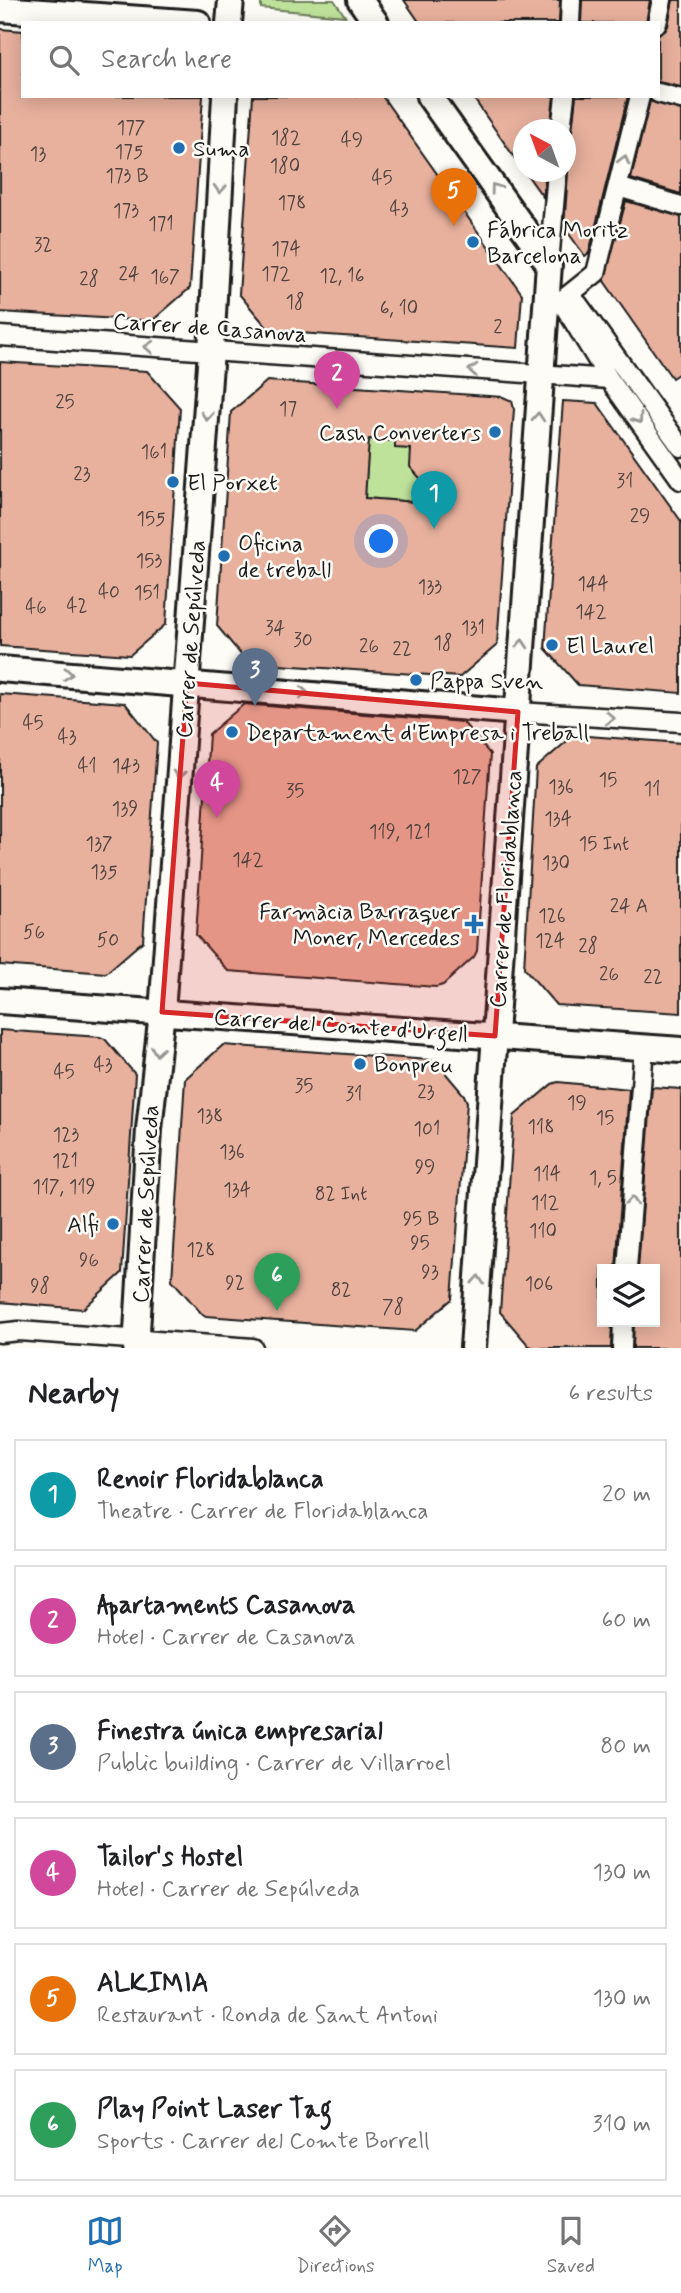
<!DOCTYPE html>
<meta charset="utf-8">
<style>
:root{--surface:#fff;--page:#f6f6f6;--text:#202124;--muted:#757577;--line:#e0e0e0;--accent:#1f6fb2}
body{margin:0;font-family:Mynerve,sans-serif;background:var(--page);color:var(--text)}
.controls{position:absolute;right:21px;bottom:21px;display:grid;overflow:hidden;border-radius:0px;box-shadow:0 4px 18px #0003}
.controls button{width:63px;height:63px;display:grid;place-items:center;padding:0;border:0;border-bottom:2px solid var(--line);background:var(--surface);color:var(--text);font:35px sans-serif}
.compass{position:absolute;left:513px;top:119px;width:63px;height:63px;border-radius:50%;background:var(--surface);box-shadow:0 4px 18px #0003;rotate:319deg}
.you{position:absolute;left:382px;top:542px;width:24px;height:24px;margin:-18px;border:5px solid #fff;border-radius:50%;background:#1a73e8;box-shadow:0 0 0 10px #1a73e833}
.badge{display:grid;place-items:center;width:46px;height:46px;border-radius:50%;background:var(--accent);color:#fff;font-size:23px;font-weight:700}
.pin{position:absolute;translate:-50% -58px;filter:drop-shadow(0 2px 4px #0008)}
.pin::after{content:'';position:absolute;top:37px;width:24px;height:21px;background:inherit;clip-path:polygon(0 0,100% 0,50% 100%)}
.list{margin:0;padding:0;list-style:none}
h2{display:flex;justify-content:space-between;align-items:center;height:91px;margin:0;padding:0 28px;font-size:30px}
h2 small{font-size:23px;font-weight:400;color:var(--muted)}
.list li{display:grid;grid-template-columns:46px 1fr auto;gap:21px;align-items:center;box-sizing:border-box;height:112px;margin:0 14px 14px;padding:0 14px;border:2px solid var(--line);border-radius:0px}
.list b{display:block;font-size:26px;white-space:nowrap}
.list p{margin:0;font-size:23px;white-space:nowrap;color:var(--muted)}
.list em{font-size:23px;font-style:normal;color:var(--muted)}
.icon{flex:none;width:38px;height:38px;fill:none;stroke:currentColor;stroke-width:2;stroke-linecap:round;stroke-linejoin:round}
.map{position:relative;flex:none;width:681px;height:1348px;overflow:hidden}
.search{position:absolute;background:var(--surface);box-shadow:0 4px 18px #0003;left:21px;right:21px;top:21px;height:77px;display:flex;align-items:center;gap:18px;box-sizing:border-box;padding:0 24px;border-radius:0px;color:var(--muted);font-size:26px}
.sheet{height:847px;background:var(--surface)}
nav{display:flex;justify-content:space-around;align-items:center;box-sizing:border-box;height:98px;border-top:2px solid var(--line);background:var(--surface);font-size:19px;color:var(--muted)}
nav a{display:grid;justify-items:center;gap:4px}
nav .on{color:var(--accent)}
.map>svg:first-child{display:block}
.green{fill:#bfe29b;stroke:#6e7f5c;stroke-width:2}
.building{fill:#e8b19e;stroke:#1c1c1c;stroke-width:2;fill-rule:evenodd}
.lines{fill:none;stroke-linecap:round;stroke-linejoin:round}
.street-casing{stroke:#1c1c1c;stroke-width:23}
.secondary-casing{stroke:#1c1c1c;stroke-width:30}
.street{stroke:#fdfcf7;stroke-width:18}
.secondary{stroke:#fdfcf7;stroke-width:24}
.oneway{stroke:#989794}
.marked{fill:#d62828;fill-opacity:0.2;stroke:#d62828;stroke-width:5;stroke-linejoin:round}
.poi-dot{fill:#1f6fb2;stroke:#fdfcf7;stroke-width:2.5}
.labels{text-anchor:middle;stroke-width:5;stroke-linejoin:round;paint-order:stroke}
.number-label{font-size:19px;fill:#4f413c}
.poi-label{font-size:23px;fill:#1c1c1c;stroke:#fdfcf7;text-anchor:start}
.street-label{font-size:23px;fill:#1c1c1c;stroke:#fdfcf7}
</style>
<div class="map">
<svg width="681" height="1348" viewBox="0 0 681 1348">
<rect width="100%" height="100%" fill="#fdfcf7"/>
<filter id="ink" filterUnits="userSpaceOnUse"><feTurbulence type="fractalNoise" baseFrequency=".0143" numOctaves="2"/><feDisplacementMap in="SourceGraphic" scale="14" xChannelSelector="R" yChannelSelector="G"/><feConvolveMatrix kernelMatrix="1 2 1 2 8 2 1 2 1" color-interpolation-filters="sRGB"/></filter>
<g filter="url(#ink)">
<path class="green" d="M 261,0 L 334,0 L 345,16 L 261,8 Z
M 369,439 C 403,441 407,439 422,471 C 427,483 431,490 430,503 L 365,498 Z"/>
<path class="building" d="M 404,0 L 560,0 L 559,23 L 420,23 Z
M 582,0 L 650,0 L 646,23 L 581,23 Z
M 673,0 L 681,0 L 681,87 L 658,82 L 658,34 L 665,31 L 668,26 Z
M 0,29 L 23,31 L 23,96 L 203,96 L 190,288 L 152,321 L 0,312 Z
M 253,96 L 382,96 L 522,294 L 518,348 L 270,331 L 239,294 Z
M 472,96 L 554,96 L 550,130 L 523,130 L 523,170 Z
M 576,96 L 628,96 L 589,253 L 585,256 L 564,227 L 568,173 L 565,162 L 568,138 L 572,131 Z
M 650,101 L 681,110 L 681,194 L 631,179 Z
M 525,172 L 546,172 L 543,197 Z
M 626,201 L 681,217 L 681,372 L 672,378 L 604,281 Z
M 0,362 L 147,371 L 180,408 L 166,624 L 130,655 L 0,646 Z
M 267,381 L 503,397 L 512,401 L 514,409 L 497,645 L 460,677 L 248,663 L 217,626 L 231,412 ZM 369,439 L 395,441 L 395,448 L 411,449 L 410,467 L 443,504 L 365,498 Z
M 563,401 L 597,403 L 681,521 L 681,693 L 578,685 L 545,648 Z
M 0,694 L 125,703 L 157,743 L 143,941 L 106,973 L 0,965 Z
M 244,704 L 463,722 L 490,754 L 477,951 L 474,957 L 443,985 L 436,987 L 228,971 L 196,935 L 209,734 Z
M 574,735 L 681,743 L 681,1013 L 556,1005 L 524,968 L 536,768 Z
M 0,1030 L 100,1037 L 105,1039 L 135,1074 L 122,1273 L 83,1309 L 0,1302 Z
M 223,1045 L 430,1060 L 437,1063 L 464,1095 L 467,1102 L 452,1299 L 415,1331 L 206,1316 L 201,1313 L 172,1280 L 185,1079 Z
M 558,1082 L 629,1089 L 616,1269 L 602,1269 L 602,1322 L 612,1322 L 611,1348 L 535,1348 L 529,1346 L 500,1312 L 514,1116 L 552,1084 Z
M 652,1087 L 681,1089 L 681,1348 L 633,1348 L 634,1322 L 655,1322 L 655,1269 L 638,1269 Z"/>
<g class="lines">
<defs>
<path id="street" d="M 570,23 L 571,0
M 657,23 L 662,0
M 658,93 L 681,99
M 561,130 L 565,96
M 618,187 L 681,206
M 549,263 L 557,172
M 561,301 L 609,379
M 578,304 L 681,447
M 547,307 L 561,301 L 596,273 L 640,96
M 0,336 L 609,379 L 681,480
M 518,712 L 681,722
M 627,1269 L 644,1047
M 0,1333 L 19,1331 L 253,1348
M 622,1348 L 623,1322"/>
<path id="secondary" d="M 360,0 L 376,23
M 0,9 L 198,23
M 229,23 L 231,0
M 429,96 L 549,264 L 473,1348
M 0,669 L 518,712
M 0,1001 L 681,1050
M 136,1348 L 149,1129 L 162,1012 L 211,351 L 225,96"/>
</defs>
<use href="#street" class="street-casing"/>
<use href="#secondary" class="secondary-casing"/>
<use href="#street" class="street"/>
<use href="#secondary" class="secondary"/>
</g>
<defs><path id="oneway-chevron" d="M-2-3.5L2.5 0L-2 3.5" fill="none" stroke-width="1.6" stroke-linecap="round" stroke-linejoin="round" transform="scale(1.75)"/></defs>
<g class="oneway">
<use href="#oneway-chevron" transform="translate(624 160) rotate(-76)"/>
<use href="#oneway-chevron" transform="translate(495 188) rotate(-126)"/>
<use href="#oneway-chevron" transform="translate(220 189) rotate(93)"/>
<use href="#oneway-chevron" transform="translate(149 347) rotate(-176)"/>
<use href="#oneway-chevron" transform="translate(473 370) rotate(-176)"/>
<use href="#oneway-chevron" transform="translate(207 416) rotate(94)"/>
<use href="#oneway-chevron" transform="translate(538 417) rotate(-86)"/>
<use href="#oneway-chevron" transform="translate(638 419) rotate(55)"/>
<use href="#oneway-chevron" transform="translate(522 644) rotate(-86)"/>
<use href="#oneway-chevron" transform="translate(68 674) rotate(4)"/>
<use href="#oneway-chevron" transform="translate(304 693) rotate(5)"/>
<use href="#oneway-chevron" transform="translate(610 718) rotate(3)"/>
<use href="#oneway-chevron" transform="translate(179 775) rotate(95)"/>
<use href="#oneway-chevron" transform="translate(157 1051) rotate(98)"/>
<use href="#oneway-chevron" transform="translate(632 1201) rotate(-86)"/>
<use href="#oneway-chevron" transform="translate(478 1280) rotate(-86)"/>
</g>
</g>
<path class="marked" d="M 187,683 L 518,712 L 495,1036 L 162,1012 Z"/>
<g class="poi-dot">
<circle cx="179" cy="148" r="7"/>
<circle cx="473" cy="242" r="7"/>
<circle cx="495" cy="432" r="7"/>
<circle cx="173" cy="482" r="7"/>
<circle cx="224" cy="556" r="7"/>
<circle cx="552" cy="645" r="7"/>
<circle cx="416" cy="680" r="7"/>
<circle cx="232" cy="732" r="7"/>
<path d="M470.5 913.5h7v7h7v7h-7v7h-7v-7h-7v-7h7z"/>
<circle cx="360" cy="1064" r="7"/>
<circle cx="113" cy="1224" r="7"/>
</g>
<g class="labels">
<g class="number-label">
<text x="131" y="134">177</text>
<text x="286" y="144">182</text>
<text x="352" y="146">49</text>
<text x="129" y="158">175</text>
<text x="38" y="160">13</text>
<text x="285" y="172">180</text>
<text x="127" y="182">173 B</text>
<text x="382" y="184">45</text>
<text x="292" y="209">178</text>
<text x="399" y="215">43</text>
<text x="126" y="217">173</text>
<text x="161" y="230">171</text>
<text x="43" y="251">32</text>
<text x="286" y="255">174</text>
<text x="129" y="280">24</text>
<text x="276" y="280">172</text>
<text x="342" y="282">12, 16</text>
<text x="165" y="283">167</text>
<text x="89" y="285">28</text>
<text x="295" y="308">18</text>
<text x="399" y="314">6, 10</text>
<text x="498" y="333">2</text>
<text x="65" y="408">25</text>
<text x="288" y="415">17</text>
<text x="154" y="458">161</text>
<text x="82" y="480">23</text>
<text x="625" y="487">31</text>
<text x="640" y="522">29</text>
<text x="151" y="525">155</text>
<text x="149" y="567">153</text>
<text x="593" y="590">144</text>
<text x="430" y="593">133</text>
<text x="109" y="598">40</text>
<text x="147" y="599">151</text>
<text x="77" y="612">42</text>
<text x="36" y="613">46</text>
<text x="591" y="618">142</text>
<text x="275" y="634">34</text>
<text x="473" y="634">131</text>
<text x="303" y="646">30</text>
<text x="443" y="649">18</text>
<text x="369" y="652">26</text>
<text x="402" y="655">22</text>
<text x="33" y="729">45</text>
<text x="67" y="743">43</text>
<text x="87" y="772">41</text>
<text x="126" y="772">143</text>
<text x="467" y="783">127</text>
<text x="608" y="786">15</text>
<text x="561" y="793">136</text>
<text x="652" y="795">11</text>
<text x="295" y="797">35</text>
<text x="125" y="815">139</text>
<text x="558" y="825">134</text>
<text x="400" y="838">119, 121</text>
<text x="99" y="850">137</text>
<text x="604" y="850">15 Int</text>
<text x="248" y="866">142</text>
<text x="556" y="869">130</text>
<text x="104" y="878">135</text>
<text x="629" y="912">24 A</text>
<text x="552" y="922">126</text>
<text x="34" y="938">56</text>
<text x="108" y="946">50</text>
<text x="550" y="947">124</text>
<text x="588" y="952">28</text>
<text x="609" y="980">26</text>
<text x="653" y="983">22</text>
<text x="103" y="1071">43</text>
<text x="64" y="1078">45</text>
<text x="304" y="1092">35</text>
<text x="426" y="1098">23</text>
<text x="354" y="1100">31</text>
<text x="577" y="1109">19</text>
<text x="210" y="1122">138</text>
<text x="605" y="1124">15</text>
<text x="541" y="1133">118</text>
<text x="427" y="1135">101</text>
<text x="66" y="1141">123</text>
<text x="232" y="1158">136</text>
<text x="65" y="1167">121</text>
<text x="425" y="1173">99</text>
<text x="547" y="1180">114</text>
<text x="603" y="1184">1, 5</text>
<text x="64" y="1193">117, 119</text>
<text x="237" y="1196">134</text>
<text x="341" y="1200">82 Int</text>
<text x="545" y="1209">112</text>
<text x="421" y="1225">95 B</text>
<text x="543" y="1237">110</text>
<text x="420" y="1249">95</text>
<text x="201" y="1256">128</text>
<text x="89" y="1266">96</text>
<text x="430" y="1278">93</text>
<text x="235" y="1289">92</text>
<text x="539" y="1290">106</text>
<text x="40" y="1292">98</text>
<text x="341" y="1296">82</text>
<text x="393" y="1313">78</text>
</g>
<g class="poi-label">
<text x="193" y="156">Suma</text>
<text x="487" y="237">Fábrica Moritz<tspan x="487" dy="26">Barcelona</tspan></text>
<text x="481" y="440" text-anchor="end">Cash Converters</text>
<text x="187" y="490">El Porxet</text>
<text x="238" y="551">Oficina<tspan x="238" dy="26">de treball</tspan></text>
<text x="566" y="653">El Laurel</text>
<text x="430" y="688">Pappa Sven</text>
<text x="246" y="740">Departament d'Empresa i Treball</text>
<text x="460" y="919" text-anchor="end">Farmàcia Barraquer<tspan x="460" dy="26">Moner, Mercedes</tspan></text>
<text x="374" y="1072">Bonpreu</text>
<text x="99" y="1232" text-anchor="end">Alfi</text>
</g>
<g class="street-label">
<text transform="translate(210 327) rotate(4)" y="8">Carrer de Casanova</text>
<text transform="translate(190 639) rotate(-86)" y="8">Carrer de Sepúlveda</text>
<text transform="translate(505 889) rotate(-86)" y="8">Carrer de Floridablanca</text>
<text transform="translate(341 1025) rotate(4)" y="8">Carrer del Comte d'Urgell</text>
<text transform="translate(145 1204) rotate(-87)" y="8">Carrer de Sepúlveda</text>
</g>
</g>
</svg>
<div class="controls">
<button><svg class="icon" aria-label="layers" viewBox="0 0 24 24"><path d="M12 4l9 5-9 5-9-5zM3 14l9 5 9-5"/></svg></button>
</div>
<svg class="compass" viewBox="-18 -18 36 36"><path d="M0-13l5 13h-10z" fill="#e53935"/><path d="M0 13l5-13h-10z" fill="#757577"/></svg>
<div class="you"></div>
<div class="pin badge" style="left:434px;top:529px;background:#0f9aa8">1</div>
<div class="pin badge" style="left:337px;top:409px;background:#d1479c">2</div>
<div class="pin badge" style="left:255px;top:706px;background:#5c6f8a">3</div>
<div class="pin badge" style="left:217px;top:818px;background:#d1479c">4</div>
<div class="pin badge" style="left:454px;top:226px;background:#e8710a">5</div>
<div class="pin badge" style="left:277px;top:1311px;background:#2e9e5b">6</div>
<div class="search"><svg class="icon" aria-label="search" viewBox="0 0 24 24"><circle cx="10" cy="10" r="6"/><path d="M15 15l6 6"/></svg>Search here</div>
</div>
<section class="sheet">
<h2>Nearby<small>6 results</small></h2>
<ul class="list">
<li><span class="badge" style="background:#0f9aa8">1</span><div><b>Renoir Floridablanca</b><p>Theatre · Carrer de Floridablanca</p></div><em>20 m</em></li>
<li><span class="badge" style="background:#d1479c">2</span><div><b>Apartaments Casanova</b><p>Hotel · Carrer de Casanova</p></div><em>60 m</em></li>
<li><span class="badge" style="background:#5c6f8a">3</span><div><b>Finestra única empresarial</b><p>Public building · Carrer de Villarroel</p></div><em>80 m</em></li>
<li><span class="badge" style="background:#d1479c">4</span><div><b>Tailor's Hostel</b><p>Hotel · Carrer de Sepúlveda</p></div><em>130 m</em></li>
<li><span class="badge" style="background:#e8710a">5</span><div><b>ALKIMIA</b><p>Restaurant · Ronda de Sant Antoni</p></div><em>130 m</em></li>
<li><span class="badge" style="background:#2e9e5b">6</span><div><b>Play Point Laser Tag</b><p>Sports · Carrer del Comte Borrell</p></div><em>310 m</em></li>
</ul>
</section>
<nav>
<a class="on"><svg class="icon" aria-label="map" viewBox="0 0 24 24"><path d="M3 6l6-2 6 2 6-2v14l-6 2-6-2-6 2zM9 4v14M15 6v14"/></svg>Map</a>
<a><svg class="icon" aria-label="directions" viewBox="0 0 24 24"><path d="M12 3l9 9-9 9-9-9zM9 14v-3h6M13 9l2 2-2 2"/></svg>Directions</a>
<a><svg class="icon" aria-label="saved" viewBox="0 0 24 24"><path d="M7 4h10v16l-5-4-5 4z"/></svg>Saved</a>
</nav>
